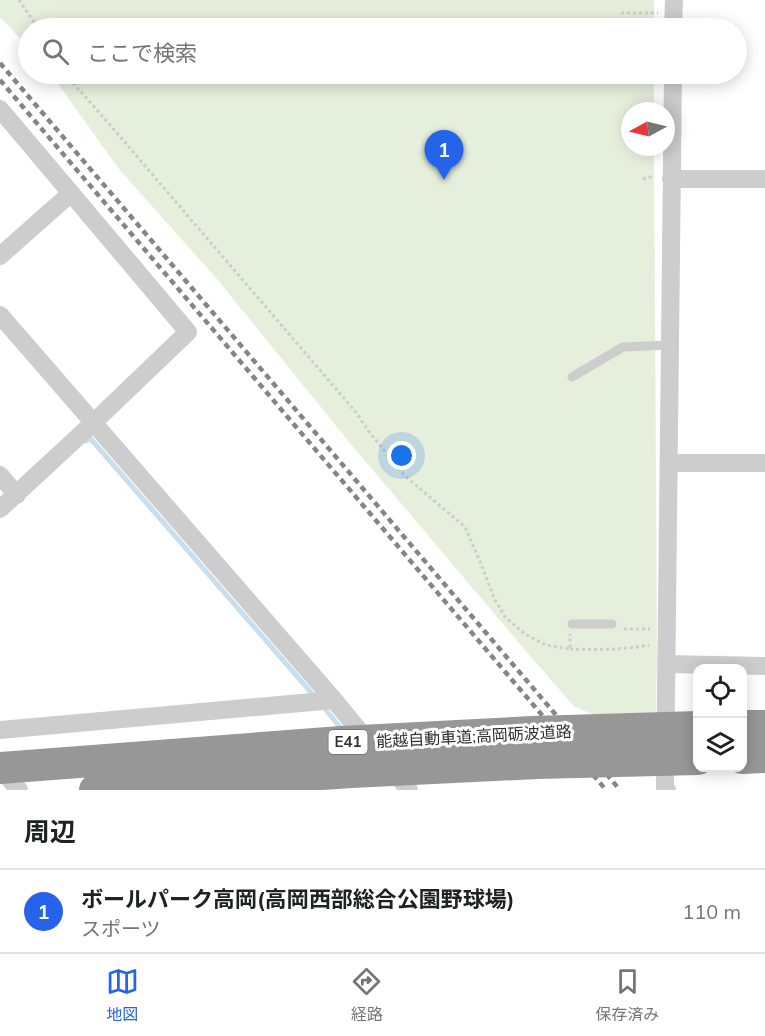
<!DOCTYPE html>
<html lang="ja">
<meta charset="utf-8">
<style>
:root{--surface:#fff;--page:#f2f2f2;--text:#202124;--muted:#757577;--line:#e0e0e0;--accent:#2563eb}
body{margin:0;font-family:Mulish,"Noto Sans JP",sans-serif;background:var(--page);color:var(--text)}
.controls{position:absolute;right:18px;bottom:18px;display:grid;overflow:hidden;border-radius:12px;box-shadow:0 3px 15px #0003}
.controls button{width:54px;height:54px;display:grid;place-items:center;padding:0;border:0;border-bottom:2px solid var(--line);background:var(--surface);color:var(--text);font:30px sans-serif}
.compass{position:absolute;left:621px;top:102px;width:54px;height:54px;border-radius:50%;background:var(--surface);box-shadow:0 3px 15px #0003;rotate:263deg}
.you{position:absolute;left:402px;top:456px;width:21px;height:21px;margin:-15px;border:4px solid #fff;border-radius:50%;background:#1a73e8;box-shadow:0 0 0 9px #1a73e833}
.badge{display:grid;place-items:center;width:39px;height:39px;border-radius:50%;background:var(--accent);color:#fff;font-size:20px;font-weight:700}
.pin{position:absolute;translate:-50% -50px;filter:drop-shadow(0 2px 3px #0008)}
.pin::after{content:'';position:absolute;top:32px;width:21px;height:18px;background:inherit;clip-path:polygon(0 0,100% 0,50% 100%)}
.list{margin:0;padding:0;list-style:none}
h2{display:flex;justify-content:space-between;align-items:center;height:78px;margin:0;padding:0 24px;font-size:26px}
h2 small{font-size:20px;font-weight:400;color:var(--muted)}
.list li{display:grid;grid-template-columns:39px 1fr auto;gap:18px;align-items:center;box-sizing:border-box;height:84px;padding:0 24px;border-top:2px solid var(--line)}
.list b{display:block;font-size:22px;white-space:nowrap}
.list p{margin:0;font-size:20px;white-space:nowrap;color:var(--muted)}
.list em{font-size:20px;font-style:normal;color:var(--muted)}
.icon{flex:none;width:33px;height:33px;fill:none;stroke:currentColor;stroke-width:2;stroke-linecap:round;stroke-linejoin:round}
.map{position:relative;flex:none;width:765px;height:790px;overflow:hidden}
.search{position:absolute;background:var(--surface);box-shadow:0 3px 15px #0003;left:18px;right:18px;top:18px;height:66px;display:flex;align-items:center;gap:15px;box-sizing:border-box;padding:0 21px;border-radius:33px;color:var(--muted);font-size:22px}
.sheet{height:162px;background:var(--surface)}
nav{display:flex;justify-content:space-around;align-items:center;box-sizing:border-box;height:84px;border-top:2px solid var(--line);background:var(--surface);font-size:16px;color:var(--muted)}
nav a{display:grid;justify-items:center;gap:3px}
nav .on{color:var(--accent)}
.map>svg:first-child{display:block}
.green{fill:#e6eedc}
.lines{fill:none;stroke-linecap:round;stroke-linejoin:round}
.stream{stroke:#c7dfef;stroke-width:5}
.path{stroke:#cdcdcd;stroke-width:3;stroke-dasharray:3 3;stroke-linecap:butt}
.lane{stroke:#cdcdcd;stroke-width:9}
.street{stroke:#cdcdcd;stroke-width:18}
.highway{stroke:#979797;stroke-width:32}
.rail{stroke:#858585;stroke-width:4.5;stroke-dasharray:6 4.5;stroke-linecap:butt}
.highway-bridge{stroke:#979797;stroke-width:32}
.labels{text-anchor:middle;stroke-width:6;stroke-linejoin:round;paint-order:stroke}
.shield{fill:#fff;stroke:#6e6e6e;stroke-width:1.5}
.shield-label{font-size:15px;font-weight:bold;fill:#303030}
.street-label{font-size:16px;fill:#303030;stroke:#fff}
</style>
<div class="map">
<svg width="765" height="790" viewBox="0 0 765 790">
<rect width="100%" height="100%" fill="#fff"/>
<path class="green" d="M 0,0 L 654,0 L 654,28 L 28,28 L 28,47 L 0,17 Z
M 51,74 L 654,74 L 654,111 L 630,111 L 630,147 L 654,147 L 657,648 L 656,715 L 599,717 L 574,706 L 531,657 L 350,443 L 217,279 L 119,169 Z"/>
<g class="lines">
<path class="stream" d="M 86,441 L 90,438 L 315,697
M 321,704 L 344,732"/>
<path class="path" d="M 19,0 L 38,28
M 621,13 L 658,13
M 65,74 L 110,125 L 355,411 L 370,433 L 405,476 L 465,527 L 482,566 L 494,598 L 505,617 L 525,634 L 546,645 L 570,649 L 570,634
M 643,179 L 654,176
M 624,629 L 650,629
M 570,649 C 596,650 623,650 649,645"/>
<path class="lane" d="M 572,377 L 623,347 L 670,345
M 572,624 L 612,624"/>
<path class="street" d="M 673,28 L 674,0
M 0,109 L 188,332 L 93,423 L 0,509
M 671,179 L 765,179
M 0,256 L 70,194
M 0,315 L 334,700 L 371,745
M 670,463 L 765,463
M 0,475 L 17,495
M 666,664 L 765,666
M 0,730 L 334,700
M 389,766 L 409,790
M 0,768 L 19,790
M 667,790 L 665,788 L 673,74"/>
<path class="highway" d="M 742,726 L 765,726
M 742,758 L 765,757"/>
<path class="rail" d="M 0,63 L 620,790
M 0,80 L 606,790"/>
<path class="highway-bridge" d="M 0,768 L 341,742 L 533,732 L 698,727
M 95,790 L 351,772 L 537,763 L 698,759"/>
</g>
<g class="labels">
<rect class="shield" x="328.5" y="730" width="39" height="24" rx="4.5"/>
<g class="shield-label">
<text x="348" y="747">E41</text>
</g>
<g class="street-label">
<text transform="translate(474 736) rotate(-3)" y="6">能越自動車道;高岡砺波道路</text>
</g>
</g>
</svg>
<div class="controls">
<button><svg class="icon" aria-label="locate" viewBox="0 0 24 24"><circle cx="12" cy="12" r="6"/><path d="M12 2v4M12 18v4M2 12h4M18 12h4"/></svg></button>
<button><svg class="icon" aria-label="layers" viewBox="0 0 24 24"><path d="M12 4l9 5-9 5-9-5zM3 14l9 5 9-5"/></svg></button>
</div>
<svg class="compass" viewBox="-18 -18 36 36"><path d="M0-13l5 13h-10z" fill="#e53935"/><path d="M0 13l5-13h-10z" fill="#757577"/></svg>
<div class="you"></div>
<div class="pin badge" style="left:444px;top:180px">1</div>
<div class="search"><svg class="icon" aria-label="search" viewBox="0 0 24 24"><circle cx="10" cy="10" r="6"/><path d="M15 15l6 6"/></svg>ここで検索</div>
</div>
<section class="sheet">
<h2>周辺<small></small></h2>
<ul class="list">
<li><span class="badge">1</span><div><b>ボールパーク高岡(高岡西部総合公園野球場)</b><p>スポーツ</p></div><em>110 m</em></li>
</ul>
</section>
<nav>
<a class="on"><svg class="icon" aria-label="map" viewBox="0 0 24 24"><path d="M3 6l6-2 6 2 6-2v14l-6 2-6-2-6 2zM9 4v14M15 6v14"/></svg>地図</a>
<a><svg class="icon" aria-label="directions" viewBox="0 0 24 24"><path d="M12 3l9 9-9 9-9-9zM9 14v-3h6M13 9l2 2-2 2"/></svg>経路</a>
<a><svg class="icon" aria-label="saved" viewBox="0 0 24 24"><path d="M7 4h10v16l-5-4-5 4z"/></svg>保存済み</a>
</nav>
